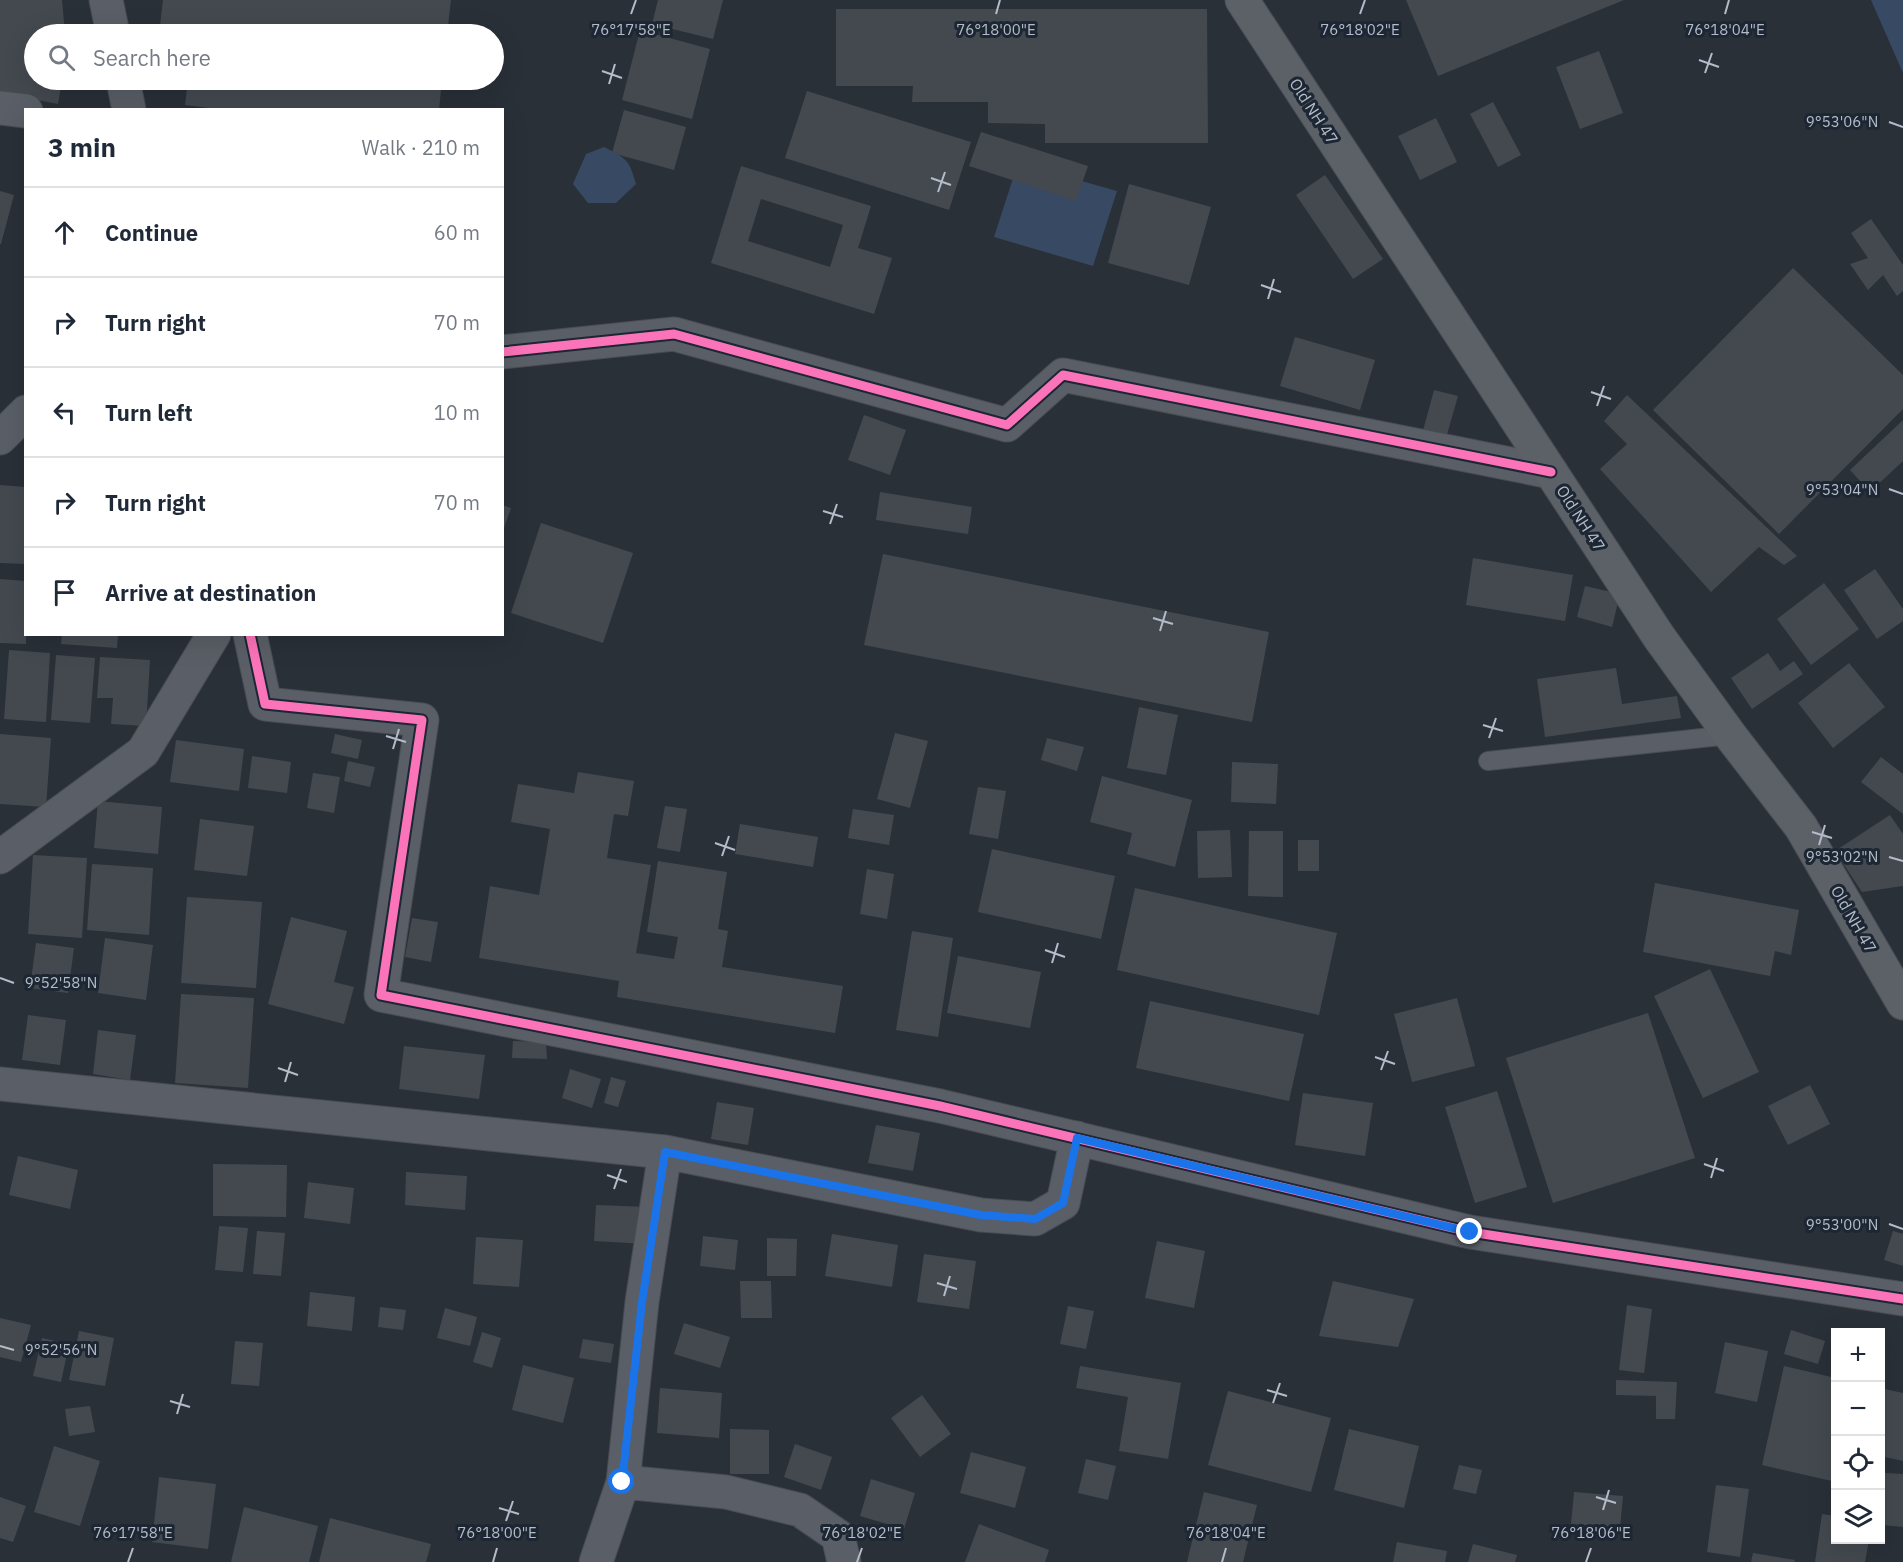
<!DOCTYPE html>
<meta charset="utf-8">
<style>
:root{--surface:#fff;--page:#f6f6f7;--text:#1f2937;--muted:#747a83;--line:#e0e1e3}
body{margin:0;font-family:"IBM Plex Sans",sans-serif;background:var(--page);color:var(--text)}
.controls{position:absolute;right:18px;bottom:18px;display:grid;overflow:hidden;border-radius:0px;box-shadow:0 6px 24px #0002}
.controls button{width:54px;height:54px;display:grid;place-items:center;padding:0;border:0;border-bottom:2px solid var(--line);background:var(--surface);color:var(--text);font:30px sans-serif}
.stop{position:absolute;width:18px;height:18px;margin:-14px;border:4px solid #1a73e8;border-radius:50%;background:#fff}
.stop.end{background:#1a73e8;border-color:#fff;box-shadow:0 2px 6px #0008}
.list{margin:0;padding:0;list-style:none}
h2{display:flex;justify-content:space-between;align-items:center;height:78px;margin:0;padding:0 24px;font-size:26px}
h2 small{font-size:20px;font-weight:400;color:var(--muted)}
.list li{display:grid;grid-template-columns:39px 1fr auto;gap:18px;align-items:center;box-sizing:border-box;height:90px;padding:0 24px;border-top:2px solid var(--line)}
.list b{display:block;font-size:22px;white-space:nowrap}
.list em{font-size:20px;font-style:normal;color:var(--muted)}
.icon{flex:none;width:33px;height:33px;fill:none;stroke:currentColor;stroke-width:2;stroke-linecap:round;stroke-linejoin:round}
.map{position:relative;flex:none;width:1903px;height:1562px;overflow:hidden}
.search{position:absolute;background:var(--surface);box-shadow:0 6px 24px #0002;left:24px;top:24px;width:480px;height:66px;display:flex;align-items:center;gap:15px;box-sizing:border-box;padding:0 21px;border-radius:33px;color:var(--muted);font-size:22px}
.panel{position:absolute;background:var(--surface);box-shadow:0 6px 24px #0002;left:24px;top:108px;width:480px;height:528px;border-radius:0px}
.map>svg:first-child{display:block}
.water{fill:#384963}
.building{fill:#444950;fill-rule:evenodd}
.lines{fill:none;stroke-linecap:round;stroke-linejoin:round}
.service-casing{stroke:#484c53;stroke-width:20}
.minor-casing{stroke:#484c53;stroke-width:35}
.primary-casing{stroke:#484c55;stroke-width:35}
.service{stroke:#5a5e66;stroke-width:18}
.minor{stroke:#5a5e66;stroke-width:33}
.primary{stroke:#5c6168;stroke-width:33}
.cycleway-casing{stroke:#1d2633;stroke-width:13}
.cycleway{stroke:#fb73b8;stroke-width:9}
.route{stroke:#1a73e8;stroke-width:8}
.ticks{fill:none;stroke:#b4bcc9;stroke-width:2}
.labels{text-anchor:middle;stroke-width:6;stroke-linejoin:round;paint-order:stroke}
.street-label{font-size:16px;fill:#b4bcc9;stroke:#1d2633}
.ticks-label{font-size:15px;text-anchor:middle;fill:#b4bcc9;stroke:#1d2633;stroke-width:6;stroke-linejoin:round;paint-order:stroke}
</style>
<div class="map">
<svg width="1903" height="1562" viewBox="0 0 1903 1562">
<rect width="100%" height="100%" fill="#2a3038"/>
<path class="water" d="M 1871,0 L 1903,0 L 1903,73 Z
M 604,147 C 627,159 629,159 636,184 L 616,203 L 588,203 L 573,184 L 586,154 Z
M 1018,163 L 1117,191 L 1093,266 L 994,237 Z"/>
<path class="building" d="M 0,0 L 62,0 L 65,34 L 34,34 L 34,80 L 62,80 L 58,104 L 0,93 Z
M 163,0 L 451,0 L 447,34 L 159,34 Z
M 658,0 L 723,0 L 713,39 L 652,24 Z
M 1406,0 L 1624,0 L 1438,76 Z
M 836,9 L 1207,9 L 1208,143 L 1045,143 L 1045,124 L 988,123 L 988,102 L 912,102 L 913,86 L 836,86 Z
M 640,30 L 710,49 L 692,119 L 622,100 Z
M 1599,51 L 1623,113 L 1580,129 L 1556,67 Z
M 188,80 L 442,80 L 439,110 L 225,110 L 185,105 Z
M 807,91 L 971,142 L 949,210 L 785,158 Z
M 1493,102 L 1521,155 L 1498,167 L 1470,114 Z
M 624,110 L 686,127 L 674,170 L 612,153 Z
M 1436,118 L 1457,162 L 1420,180 L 1398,136 Z
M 981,132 L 1088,166 L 1076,201 L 969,166 Z
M 741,166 L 871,206 L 858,248 L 892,258 L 874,314 L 711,263 ZM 761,199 L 843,225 L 830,267 L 748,241 Z
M 1325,175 L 1383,259 L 1353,279 L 1296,195 Z
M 1129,184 L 1211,207 L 1189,285 L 1108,263 Z
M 0,191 L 14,195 L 1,244 L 0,244 Z
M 1871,219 L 1903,265 L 1903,291 L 1897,296 L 1883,275 L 1868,290 L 1850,264 L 1868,258 L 1851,233 Z
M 1793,268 L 1903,375 L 1903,409 L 1779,534 L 1653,410 Z
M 1295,337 L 1375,360 L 1360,410 L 1280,386 Z
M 1434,390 L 1458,396 L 1444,445 L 1421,438 Z
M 1627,395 L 1797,556 L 1784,565 L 1759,547 L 1711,592 L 1600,469 L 1627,444 L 1604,421 Z
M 864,415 L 906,430 L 890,475 L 848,460 Z
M 1903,420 L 1903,461 L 1870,492 L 1850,470 Z
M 0,485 L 26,487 L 26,564 L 0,563 Z
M 880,492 L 972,507 L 968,534 L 876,520 Z
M 502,505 L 511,508 L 503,531 L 502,531 Z
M 541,523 L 633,553 L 603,643 L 511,613 Z
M 883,554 L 1269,632 L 1252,722 L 864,645 Z
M 1473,558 L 1573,575 L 1565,621 L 1466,605 Z
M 1875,569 L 1903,609 L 1903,621 L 1877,639 L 1844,590 Z
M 0,579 L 26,581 L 26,644 L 0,643 Z
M 1824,583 L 1859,629 L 1811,665 L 1777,619 Z
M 1585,586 L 1620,594 L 1612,627 L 1577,617 Z
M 62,634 L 118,634 L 117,648 L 61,644 Z
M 9,650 L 50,653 L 46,722 L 4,719 Z
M 1768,653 L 1780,671 L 1794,661 L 1803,674 L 1752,709 L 1731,678 Z
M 56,655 L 95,658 L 90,723 L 51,720 Z
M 100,657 L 150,660 L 146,726 L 111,724 L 113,698 L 97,698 Z
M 1849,663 L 1885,707 L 1833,748 L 1798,703 Z
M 1616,668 L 1622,704 L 1677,696 L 1681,718 L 1545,737 L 1537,679 Z
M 1139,707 L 1178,715 L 1166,775 L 1127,768 Z
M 895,733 L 928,741 L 910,808 L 877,799 Z
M 0,734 L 51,738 L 46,807 L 0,804 Z
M 335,734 L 362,740 L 358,759 L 331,753 Z
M 1047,738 L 1084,747 L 1077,771 L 1041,760 Z
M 176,740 L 244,749 L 239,791 L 170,782 Z
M 252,756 L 291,762 L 287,793 L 248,788 Z
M 1881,757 L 1903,774 L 1903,814 L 1861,782 Z
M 348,761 L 375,767 L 370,787 L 344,781 Z
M 1232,762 L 1278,764 L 1276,804 L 1231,802 Z
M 578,772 L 634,781 L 628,816 L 614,814 L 607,858 L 651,865 L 636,953 L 674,959 L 678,937 L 647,932 L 658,861 L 727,872 L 718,929 L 728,931 L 722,967 L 843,986 L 835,1033 L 617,997 L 619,981 L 479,958 L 490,886 L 539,895 L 550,829 L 511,822 L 518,784 L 574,793 Z
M 313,773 L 340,777 L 334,813 L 307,808 Z
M 1102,776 L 1192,800 L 1175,867 L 1127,854 L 1132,833 L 1090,822 Z
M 978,787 L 1006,791 L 998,839 L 969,834 Z
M 98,801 L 162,807 L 158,854 L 94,848 Z
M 665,806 L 687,809 L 680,852 L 657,848 Z
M 853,809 L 894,815 L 889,845 L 848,838 Z
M 1890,815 L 1903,834 L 1903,886 L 1862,892 L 1835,851 Z
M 200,819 L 254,826 L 247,876 L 194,870 Z
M 740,824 L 818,837 L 813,867 L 735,854 Z
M 1230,830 L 1232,877 L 1198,878 L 1197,831 Z
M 1249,831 L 1283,831 L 1283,897 L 1248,896 Z
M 1298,840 L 1319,840 L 1319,871 L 1298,871 Z
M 992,849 L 1115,876 L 1101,939 L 978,912 Z
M 33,855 L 87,858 L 82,938 L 28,934 Z
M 92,864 L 153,868 L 149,935 L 87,930 Z
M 867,869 L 894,874 L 887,919 L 860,914 Z
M 1655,883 L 1799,910 L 1791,955 L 1775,951 L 1770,976 L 1643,952 Z
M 1135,888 L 1337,933 L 1319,1015 L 1117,970 Z
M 187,897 L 262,902 L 256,988 L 181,983 Z
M 291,917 L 347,931 L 334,982 L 354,987 L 344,1024 L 268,1004 Z
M 412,918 L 438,922 L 431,962 L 405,957 Z
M 912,931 L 953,938 L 938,1037 L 896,1030 Z
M 105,938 L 153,945 L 146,1000 L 98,993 Z
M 36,943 L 74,948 L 68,993 L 30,988 Z
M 958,956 L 1041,972 L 1030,1028 L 947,1013 Z
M 1710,969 L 1759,1072 L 1703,1098 L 1654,996 Z
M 181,994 L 254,998 L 248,1088 L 175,1083 Z
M 1457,998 L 1475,1066 L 1412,1082 L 1394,1014 Z
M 1150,1001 L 1304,1034 L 1289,1101 L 1136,1068 Z
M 1648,1013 L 1695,1158 L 1553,1203 L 1506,1058 Z
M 28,1015 L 66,1020 L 60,1065 L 22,1060 Z
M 98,1030 L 136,1035 L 130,1080 L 93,1074 Z
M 513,1041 L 546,1042 L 547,1059 L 512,1058 Z
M 404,1046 L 485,1055 L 479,1099 L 399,1089 Z
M 570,1069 L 601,1079 L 592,1108 L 562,1098 Z
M 611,1077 L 626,1081 L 618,1107 L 604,1103 Z
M 1810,1085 L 1830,1124 L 1788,1145 L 1768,1106 Z
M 1497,1091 L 1527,1187 L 1475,1203 L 1445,1107 Z
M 1303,1093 L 1373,1103 L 1365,1156 L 1295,1145 Z
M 717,1102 L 754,1108 L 748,1145 L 711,1139 Z
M 876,1125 L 920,1133 L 913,1171 L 868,1163 Z
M 18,1156 L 78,1170 L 70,1209 L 9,1195 Z
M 213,1164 L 287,1165 L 286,1217 L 213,1216 Z
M 406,1172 L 467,1176 L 465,1210 L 405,1205 Z
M 308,1182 L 354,1188 L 350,1224 L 304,1218 Z
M 596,1205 L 649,1207 L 647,1244 L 594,1241 Z
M 219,1226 L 248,1228 L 243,1272 L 215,1270 Z
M 257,1231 L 285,1233 L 281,1276 L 253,1274 Z
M 1893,1231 L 1903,1234 L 1903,1266 L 1884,1260 Z
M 832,1234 L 898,1245 L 892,1287 L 825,1276 Z
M 703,1236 L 738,1240 L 735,1270 L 700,1266 Z
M 476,1237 L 523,1240 L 519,1287 L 473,1284 Z
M 767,1238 L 797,1239 L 796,1276 L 767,1276 Z
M 1157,1241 L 1205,1251 L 1194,1308 L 1145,1298 Z
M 924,1254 L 976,1261 L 969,1309 L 917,1302 Z
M 740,1281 L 771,1281 L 772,1318 L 741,1318 Z
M 1333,1281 L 1414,1299 L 1398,1347 L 1319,1336 Z
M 310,1292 L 355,1297 L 352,1331 L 307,1326 Z
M 1627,1305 L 1652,1309 L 1644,1373 L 1619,1370 Z
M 1068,1306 L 1094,1311 L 1086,1349 L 1060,1344 Z
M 380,1307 L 406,1310 L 403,1330 L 378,1327 Z
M 445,1308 L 477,1317 L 470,1346 L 437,1338 Z
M 0,1318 L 31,1325 L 21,1362 L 0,1357 Z
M 684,1323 L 730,1337 L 720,1368 L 674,1354 Z
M 1791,1330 L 1825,1341 L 1818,1364 L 1784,1354 Z
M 79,1331 L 114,1338 L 105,1386 L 69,1380 Z
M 482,1332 L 501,1338 L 492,1368 L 473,1362 Z
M 42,1338 L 69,1344 L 61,1382 L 33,1376 Z
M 583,1339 L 614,1344 L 611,1363 L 579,1358 Z
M 235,1341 L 263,1343 L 259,1386 L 231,1384 Z
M 1725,1342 L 1768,1351 L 1757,1402 L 1715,1393 Z
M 523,1365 L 574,1378 L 563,1423 L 512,1410 Z
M 1080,1366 L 1181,1383 L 1168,1459 L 1119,1451 L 1128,1397 L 1076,1388 Z
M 1784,1366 L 1836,1378 L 1836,1482 L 1762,1465 Z
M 1616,1380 L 1677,1382 L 1675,1419 L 1656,1419 L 1656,1396 L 1616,1395 Z
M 660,1388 L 722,1393 L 719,1438 L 657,1433 Z
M 1880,1388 L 1903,1393 L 1903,1461 L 1880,1456 Z
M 1228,1391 L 1331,1418 L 1311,1492 L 1208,1465 Z
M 922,1395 L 951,1434 L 920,1457 L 891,1418 Z
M 90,1406 L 95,1432 L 69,1436 L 65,1409 Z
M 730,1429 L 769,1430 L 769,1474 L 730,1474 Z
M 1349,1429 L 1419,1446 L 1404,1508 L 1334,1490 Z
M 795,1444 L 832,1457 L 821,1490 L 784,1477 Z
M 54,1446 L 100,1461 L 80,1526 L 34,1512 Z
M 971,1452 L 1026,1467 L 1015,1508 L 960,1493 Z
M 1086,1459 L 1116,1466 L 1108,1500 L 1078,1493 Z
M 1459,1465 L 1482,1470 L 1476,1494 L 1453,1489 Z
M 1885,1473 L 1903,1474 L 1903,1527 L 1882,1525 Z
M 159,1477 L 216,1484 L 208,1549 L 152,1542 Z
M 871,1479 L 915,1493 L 904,1529 L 860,1516 Z
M 1716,1485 L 1749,1489 L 1740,1557 L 1707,1552 Z
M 1204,1492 L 1257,1505 L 1243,1562 L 1187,1562 Z
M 1574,1492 L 1623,1496 L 1620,1528 L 1571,1524 Z
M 0,1497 L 26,1506 L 13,1542 L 0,1538 Z
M 244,1507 L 318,1526 L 309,1562 L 231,1562 Z
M 1822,1514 L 1836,1516 L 1836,1540 L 1869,1540 L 1865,1562 L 1815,1562 Z
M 330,1518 L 431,1544 L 426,1562 L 319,1562 Z
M 979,1524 L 1049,1550 L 1045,1562 L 965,1562 Z
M 1397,1542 L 1447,1551 L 1445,1562 L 1393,1562 Z
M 1473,1544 L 1517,1555 L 1515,1562 L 1468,1562 Z
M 1753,1553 L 1795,1560 L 1794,1562 L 1751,1562 Z"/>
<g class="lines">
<defs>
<path id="service" d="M 1488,761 L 1730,735"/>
<path id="minor" d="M 106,0 L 113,34
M 123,80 L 129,110
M 0,108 L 26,111
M 502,352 L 674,334 L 1007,425 L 1063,375 L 1551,472
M 0,438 L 26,412
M 250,634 L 265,704 L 422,720 L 381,995 L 940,1106 L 1470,1232 L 1903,1299
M 0,857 L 143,752 L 214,634
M 0,1084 L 665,1152 L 981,1215 L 1035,1219 L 1063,1203 L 1077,1138
M 623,1482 L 726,1492 L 800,1510 L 838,1536 L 844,1562
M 596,1562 L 623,1482 L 642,1302 L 665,1152"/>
<path id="primary" d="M 1242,0 L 1659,637 L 1730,735 L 1801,827 L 1903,1003"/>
</defs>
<use href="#service" class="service-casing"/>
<use href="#minor" class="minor-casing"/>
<use href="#primary" class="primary-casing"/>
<use href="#service" class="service"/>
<use href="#minor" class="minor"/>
<use href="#primary" class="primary"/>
<defs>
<path id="cycleway" d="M 502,352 L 674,334 L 1007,425 L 1063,375 L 1551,472
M 250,634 L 265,704 L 422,720 L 381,995 L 940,1106 L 1470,1232 L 1903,1299"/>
</defs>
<use href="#cycleway" class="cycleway-casing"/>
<use href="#cycleway" class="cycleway"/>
</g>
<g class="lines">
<path class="route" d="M 622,1482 L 642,1302 L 665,1152 L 981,1215 L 1035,1219 L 1063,1203 L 1077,1138 L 1470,1232"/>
</g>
<path class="ticks" d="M 631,14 L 636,0M 996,14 L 1000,0M 1360,14 L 1365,0M 1725,14 L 1729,0M 1699,60 L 1719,67M 602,71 L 622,78M 1705,73 L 1712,53M 609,84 L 615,64M 1889,122 L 1903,127M 931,178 L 951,185M 938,192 L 945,172M 1261,285 L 1281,292M 1268,299 L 1274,279M 1591,392 L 1611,399M 1597,406 L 1604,386M 1889,489 L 1903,494M 823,511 L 843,517M 830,524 L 837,504M 1153,618 L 1173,624M 1160,631 L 1166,611M 1483,725 L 1503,731M 386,736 L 406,742M 1489,738 L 1496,718M 393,749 L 399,729M 1812,832 L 1832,838M 715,843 L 735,850M 1819,845 L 1825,825M 722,856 L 729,836M 1889,857 L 1903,861M 1045,950 L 1065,957M 1052,963 L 1058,943M 0,978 L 14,983M 1375,1057 L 1395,1064M 278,1068 L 298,1075M 1381,1070 L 1388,1051M 285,1082 L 291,1062M 1704,1164 L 1724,1171M 607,1175 L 627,1182M 1711,1178 L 1717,1158M 614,1189 L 621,1169M 1889,1224 L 1903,1229M 937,1283 L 957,1289M 944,1296 L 950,1276M 0,1346 L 14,1350M 1267,1390 L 1287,1396M 170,1401 L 190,1407M 1273,1403 L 1280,1383M 177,1414 L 183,1394M 1596,1497 L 1616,1503M 499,1508 L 519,1514M 1603,1510 L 1609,1490M 506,1521 L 513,1501M 128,1562 L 133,1548M 493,1562 L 497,1548M 857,1562 L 862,1548M 1222,1562 L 1226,1548M 1586,1562 L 1591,1548"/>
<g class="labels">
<g class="street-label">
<text transform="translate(1314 111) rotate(57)" y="6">Old NH 47</text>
<text transform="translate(1581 518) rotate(57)" y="6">Old NH 47</text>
<text transform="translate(1854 919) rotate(60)" y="6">Old NH 47</text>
</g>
</g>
<g class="ticks-label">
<text x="631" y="35">76°17'58"E</text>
<text x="996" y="35">76°18'00"E</text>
<text x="1360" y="35">76°18'02"E</text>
<text x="1725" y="35">76°18'04"E</text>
<text x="1842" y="127">9°53'06"N</text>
<text x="1842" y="495">9°53'04"N</text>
<text x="1842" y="862">9°53'02"N</text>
<text x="61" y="988">9°52'58"N</text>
<text x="1842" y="1230">9°53'00"N</text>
<text x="61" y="1355">9°52'56"N</text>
<text x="133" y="1538">76°17'58"E</text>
<text x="497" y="1538">76°18'00"E</text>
<text x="862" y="1538">76°18'02"E</text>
<text x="1226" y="1538">76°18'04"E</text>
<text x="1591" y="1538">76°18'06"E</text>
</g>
</svg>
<div class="controls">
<button>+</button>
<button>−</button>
<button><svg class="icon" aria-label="locate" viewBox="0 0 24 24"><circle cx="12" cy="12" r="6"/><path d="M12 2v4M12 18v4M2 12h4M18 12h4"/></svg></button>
<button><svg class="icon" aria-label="layers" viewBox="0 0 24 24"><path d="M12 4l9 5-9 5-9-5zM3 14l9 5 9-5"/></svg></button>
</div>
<div class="stop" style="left:622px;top:1482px"></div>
<div class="stop end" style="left:1470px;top:1232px"></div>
<div class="search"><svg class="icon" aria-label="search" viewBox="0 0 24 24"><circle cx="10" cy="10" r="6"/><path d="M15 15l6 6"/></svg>Search here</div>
<section class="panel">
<h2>3 min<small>Walk · 210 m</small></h2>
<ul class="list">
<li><svg class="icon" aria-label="ahead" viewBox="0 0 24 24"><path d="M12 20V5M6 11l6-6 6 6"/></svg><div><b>Continue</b></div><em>60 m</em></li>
<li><svg class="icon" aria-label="right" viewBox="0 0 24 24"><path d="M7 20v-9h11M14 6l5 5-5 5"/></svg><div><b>Turn right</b></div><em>70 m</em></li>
<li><svg class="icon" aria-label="left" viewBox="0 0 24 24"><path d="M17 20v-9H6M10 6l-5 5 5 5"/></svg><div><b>Turn left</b></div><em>10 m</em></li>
<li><svg class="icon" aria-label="right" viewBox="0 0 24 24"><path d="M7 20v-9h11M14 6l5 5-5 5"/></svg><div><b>Turn right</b></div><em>70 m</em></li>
<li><svg class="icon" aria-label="arrive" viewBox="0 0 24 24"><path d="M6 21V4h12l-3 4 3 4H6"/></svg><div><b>Arrive at destination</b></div></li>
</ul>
</section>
</div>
